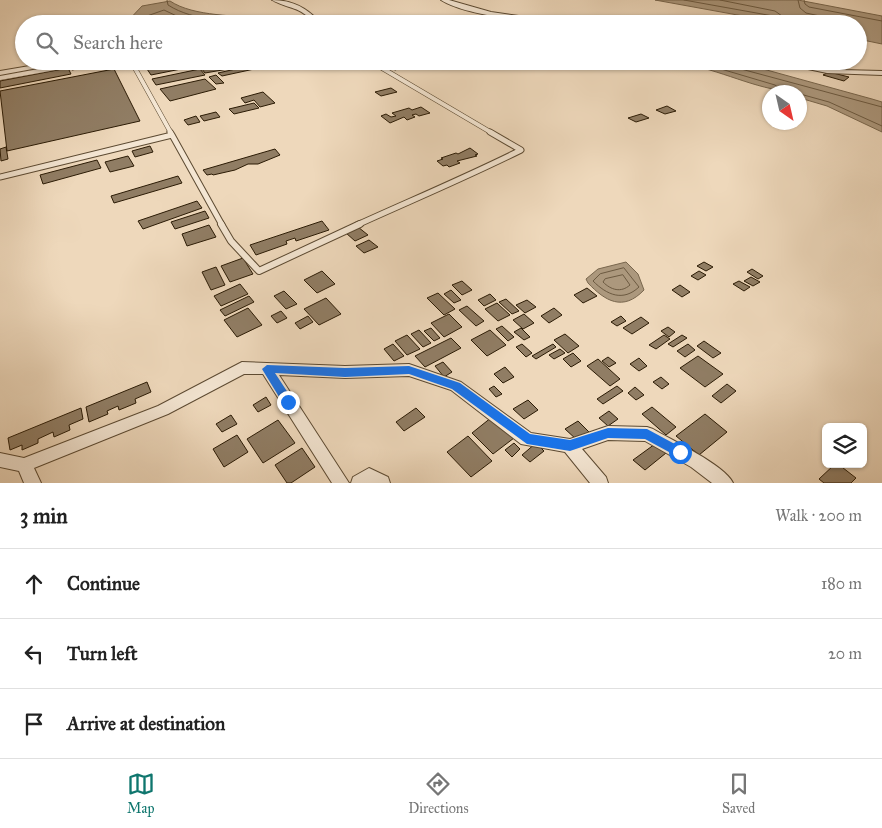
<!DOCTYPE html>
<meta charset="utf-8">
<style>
:root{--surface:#fff;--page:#f6f6f6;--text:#222;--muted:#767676;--line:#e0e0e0;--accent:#0f766e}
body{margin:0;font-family:"IM FELL Great Primer",serif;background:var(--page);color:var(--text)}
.controls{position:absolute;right:15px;bottom:15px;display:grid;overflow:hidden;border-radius:8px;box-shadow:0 1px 4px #0004}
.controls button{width:45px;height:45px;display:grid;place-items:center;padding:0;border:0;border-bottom:1px solid var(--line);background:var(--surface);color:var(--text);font:25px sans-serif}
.compass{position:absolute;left:762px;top:85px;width:45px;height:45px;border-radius:50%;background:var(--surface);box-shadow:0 1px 4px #0004;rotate:146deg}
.stop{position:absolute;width:15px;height:15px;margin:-11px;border:4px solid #1a73e8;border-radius:50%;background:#fff}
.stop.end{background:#1a73e8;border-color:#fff;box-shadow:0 1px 5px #0008}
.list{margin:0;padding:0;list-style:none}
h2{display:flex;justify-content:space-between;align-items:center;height:65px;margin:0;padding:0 20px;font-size:21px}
h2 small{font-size:16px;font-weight:400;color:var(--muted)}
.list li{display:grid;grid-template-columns:32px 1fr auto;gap:15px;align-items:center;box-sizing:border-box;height:70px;padding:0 20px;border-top:1px solid var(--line)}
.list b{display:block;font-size:19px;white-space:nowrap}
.list em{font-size:16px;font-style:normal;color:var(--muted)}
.icon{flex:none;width:28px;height:28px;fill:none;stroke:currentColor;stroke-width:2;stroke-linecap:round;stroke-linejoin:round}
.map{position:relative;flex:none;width:882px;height:483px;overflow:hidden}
.search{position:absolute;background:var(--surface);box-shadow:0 1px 4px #0004;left:15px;right:15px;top:15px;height:55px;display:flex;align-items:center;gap:12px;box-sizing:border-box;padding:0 18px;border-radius:28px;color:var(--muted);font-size:19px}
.sheet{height:275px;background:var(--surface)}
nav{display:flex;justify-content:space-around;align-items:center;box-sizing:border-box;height:70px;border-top:1px solid var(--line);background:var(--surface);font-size:14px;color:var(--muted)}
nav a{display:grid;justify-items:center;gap:2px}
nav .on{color:var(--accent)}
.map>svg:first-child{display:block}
.water{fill:#ac987d;stroke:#78664d}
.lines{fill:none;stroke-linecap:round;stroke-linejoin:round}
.shore{stroke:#6c5a41;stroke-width:1}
.building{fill:#907d64;stroke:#2b1b05}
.lane-far2-casing{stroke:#5c4a32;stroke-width:5}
.lane-far1-casing{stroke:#5c4a32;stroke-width:7}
.lane-casing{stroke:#5c4a32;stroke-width:8}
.street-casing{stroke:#5c4a32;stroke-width:2}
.lane-far2{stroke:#f4e6d3;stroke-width:4}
.lane-far1{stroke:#f4e6d3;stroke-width:5}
.lane{stroke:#f4e6d3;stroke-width:6}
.street{fill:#f4e6d3;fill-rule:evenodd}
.route{fill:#1a73e8}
</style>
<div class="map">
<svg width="882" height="483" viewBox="0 0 882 483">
<rect width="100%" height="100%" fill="#eed8bb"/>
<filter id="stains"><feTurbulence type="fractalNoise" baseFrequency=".004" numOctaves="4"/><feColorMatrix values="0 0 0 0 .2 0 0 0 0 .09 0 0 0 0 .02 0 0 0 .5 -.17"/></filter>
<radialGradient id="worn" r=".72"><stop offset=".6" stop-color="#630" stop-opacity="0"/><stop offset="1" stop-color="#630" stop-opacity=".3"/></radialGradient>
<path class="water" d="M 655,0 L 798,0 L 882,16 L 882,44 L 858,39 L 858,24 L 787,24 Z
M 170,1 C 194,17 237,15 265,19 L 271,24 L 125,24 L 142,6 Z
M 655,61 L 734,61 L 872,99 L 882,102 L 882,132 L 827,106 L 800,98 L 800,92 C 761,92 727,72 689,65 C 677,63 667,65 655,61 Z
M 626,262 L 638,274 L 644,290 C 623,312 605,301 588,283 L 586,279 L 598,269 Z"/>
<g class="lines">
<path class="shore" d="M 167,0 L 168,5 C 195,22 229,20 260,24
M 684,0 L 773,16 L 777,19 L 778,24
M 720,0 L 775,11 L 782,16 L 784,24
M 798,0 L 800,8 L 806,13 L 857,24
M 804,0 L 805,4 L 809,7 L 882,21
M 140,24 L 147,16 L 164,10 L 183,19 L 206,24
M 694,61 L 775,85 L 779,88 L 779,92
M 737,61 L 741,69 L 882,107
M 800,94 L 829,102 L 882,126
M 624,268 L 639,287 C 623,302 607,295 593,281 L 600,274 Z
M 623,275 L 630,285 C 621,293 611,290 603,282 L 605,279 Z"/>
</g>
<path class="building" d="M 186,61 L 191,67 L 151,75 L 147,69 Z
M 190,61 L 221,61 L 228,69 L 205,73 L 201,68 L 211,66 L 208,63 L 193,66 Z
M 271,61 L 291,61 L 222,76 L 218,73 Z
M 402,63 L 408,66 L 395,70 L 389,66 Z
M 92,64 L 93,66 L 72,70 L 71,68 Z
M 68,68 L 71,74 L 0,88 L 0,81 Z
M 114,69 L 140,121 L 7,151 L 0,91 Z
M 200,69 L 205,75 L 156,85 L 152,79 Z
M 829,72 L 849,77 L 844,81 L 823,75 Z
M 216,75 L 224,83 L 216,84 L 209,77 Z
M 205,79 L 216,89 L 170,101 L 160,89 Z
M 391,88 L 397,92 L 381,96 L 375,92 Z
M 263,92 L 275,103 L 260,107 L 254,100 L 245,103 L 241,98 Z
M 254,103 L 259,108 L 234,114 L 229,109 Z
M 667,106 L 676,111 L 665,114 L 656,110 Z
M 421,107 L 430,113 L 419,116 L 416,114 L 412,115 L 415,117 L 407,120 L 404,117 L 390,123 L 381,116 L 386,114 L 391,117 L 396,116 L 392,113 L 409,108 L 412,110 Z
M 216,112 L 220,117 L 204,121 L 200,116 Z
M 641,114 L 649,118 L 636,122 L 628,118 Z
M 196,116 L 200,122 L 188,125 L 184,120 Z
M 150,146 L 153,152 L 135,157 L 132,151 Z
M 6,147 L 8,159 L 1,161 L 0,149 Z
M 470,148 L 478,154 L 475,155 L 477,156 L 457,161 L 460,163 L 449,167 L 447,165 L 443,166 L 437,161 L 443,159 L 441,158 L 456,153 L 458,154 Z
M 275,149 L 280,155 L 258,164 L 248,164 L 235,170 L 213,175 L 212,174 L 207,175 L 203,170 Z
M 128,156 L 134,166 L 110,172 L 105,162 Z
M 97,160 L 101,168 L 43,184 L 40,175 Z
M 178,176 L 182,183 L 114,203 L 111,196 Z
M 197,201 L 202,208 L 143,229 L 138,221 Z
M 205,211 L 209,218 L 175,229 L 171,222 Z
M 322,221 L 329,230 L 296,241 L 295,238 L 286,241 L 287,244 L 256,255 L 250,245 Z
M 209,225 L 216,237 L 187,246 L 182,234 Z
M 358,227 L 368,235 L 355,241 L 346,233 Z
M 369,240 L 378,247 L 364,253 L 356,246 Z
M 243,258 L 253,274 L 230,282 L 221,266 Z
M 704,262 L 713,267 L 706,271 L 697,266 Z
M 216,267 L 225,285 L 211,290 L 202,272 Z
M 752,269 L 763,276 L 758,279 L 747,272 Z
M 322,271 L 335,284 L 317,293 L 304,280 Z
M 699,271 L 706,275 L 698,280 L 691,276 Z
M 751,277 L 760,282 L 753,286 L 744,281 Z
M 462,281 L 472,290 L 462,295 L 452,285 Z
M 739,281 L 750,287 L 744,291 L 733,284 Z
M 240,284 L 248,294 L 221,306 L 214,296 Z
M 680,285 L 690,292 L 682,297 L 672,290 Z
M 587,288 L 597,296 L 583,303 L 574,295 Z
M 451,290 L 461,300 L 454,303 L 444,294 Z
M 284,291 L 297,304 L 286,309 L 274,296 Z
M 438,293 L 455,309 L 444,315 L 427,298 Z
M 490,294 L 496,300 L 484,306 L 478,300 Z
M 249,296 L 254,302 L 225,316 L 220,310 Z
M 326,298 L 341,314 L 319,325 L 304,309 Z
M 506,299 L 519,311 L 512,314 L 499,302 Z
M 527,300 L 536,307 L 525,313 L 516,305 Z
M 497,303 L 510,315 L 498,321 L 485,309 Z
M 467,306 L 484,321 L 476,326 L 459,310 Z
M 248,308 L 262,325 L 237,337 L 224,320 Z
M 554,308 L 562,315 L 549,323 L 541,316 Z
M 281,311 L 287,318 L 277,323 L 271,316 Z
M 449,314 L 462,327 L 444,337 L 431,323 Z
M 524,314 L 534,323 L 523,329 L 513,320 Z
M 308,316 L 313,322 L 300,329 L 295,323 Z
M 621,316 L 626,321 L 617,326 L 611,322 Z
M 641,317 L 649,323 L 632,334 L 623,328 Z
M 502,326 L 514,337 L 508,341 L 496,329 Z
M 668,327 L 675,332 L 669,337 L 661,331 Z
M 431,328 L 440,338 L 434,341 L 424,331 Z
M 521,328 L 530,337 L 524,340 L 514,332 Z
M 419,330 L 431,343 L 423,347 L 411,334 Z
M 490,330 L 506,345 L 487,356 L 471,340 Z
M 565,334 L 579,346 L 568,353 L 554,340 Z
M 407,335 L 420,349 L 407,355 L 395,341 Z
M 664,335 L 670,339 L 656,349 L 649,345 Z
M 682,335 L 687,338 L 673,347 L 668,344 Z
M 451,338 L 461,348 L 425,367 L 415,356 Z
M 704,341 L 721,353 L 713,358 L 697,346 Z
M 393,344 L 404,356 L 394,361 L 384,349 Z
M 522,344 L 532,353 L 526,357 L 516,347 Z
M 553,344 L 556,347 L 536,359 L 532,356 Z
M 688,344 L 695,350 L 685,357 L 677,351 Z
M 560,349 L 565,353 L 554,359 L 549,355 Z
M 573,353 L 581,361 L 571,367 L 563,359 Z
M 698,356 L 723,374 L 705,387 L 680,368 Z
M 608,357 L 616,363 L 609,367 L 602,361 Z
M 639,358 L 647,366 L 639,371 L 630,364 Z
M 598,359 L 620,379 L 610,386 L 587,366 Z
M 443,362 L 452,372 L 444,377 L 435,366 Z
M 505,367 L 514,377 L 503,383 L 494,374 Z
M 661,377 L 669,384 L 662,389 L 653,382 Z
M 147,382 L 151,392 L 135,399 L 136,403 L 119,410 L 118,406 L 107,411 L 108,414 L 89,422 L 86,407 Z
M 727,384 L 736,391 L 721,403 L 712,396 Z
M 494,386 L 502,394 L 496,397 L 489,389 Z
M 617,386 L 623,391 L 603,404 L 597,399 Z
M 635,387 L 644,395 L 636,400 L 628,393 Z
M 266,397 L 271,405 L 258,412 L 253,405 Z
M 528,400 L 538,410 L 524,419 L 513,409 Z
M 652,407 L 676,427 L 666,435 L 642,414 Z
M 81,408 L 83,419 L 69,425 L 70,430 L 54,437 L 53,432 L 38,439 L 38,443 L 22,450 L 22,445 L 10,450 L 8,438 Z
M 416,408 L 425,417 L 404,431 L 396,422 Z
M 609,411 L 618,419 L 608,426 L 599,418 Z
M 705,414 L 727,432 L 699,455 L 676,436 Z
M 231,415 L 237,424 L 222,432 L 216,424 Z
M 492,417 L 514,438 L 493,454 L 472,433 Z
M 278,420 L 295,443 L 263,463 L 247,439 Z
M 578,421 L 589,432 L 577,440 L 565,429 Z
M 237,435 L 248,452 L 224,467 L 213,449 Z
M 468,436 L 492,461 L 471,477 L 447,452 Z
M 514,443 L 520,449 L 512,457 L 505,450 Z
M 536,443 L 544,451 L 530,462 L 522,455 Z
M 655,444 L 666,453 L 645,470 L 633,460 Z
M 302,448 L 315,467 L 291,483 L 287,483 L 275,465 Z
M 835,464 L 838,464 L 856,478 L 851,483 L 824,483 L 819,479 Z"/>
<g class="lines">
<defs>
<path id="lane-far2" d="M 131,61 L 171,133
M 370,61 L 492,133
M 0,78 L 94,61"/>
<path id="lane-far1" d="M 170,132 L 172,135
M 0,177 L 172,135 L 222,225
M 357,225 C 412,200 467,177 521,150 L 490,132"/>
<path id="lane" d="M 221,224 L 231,241 L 259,271 L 360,224"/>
<path id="street" d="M 272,0 C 293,0 308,8 321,24 L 315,24 C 299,5 290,10 272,0 Z
M 441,0 L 449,0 L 491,12 L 576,24 C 543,24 468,17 441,0 Z
M 59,61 L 76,61 L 0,75 L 0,71 Z
M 770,61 L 784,61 L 841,70 L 882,71 L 882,75 L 827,73 Z
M 242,362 L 345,366 L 409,364 L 461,382 L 531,433 L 570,439 L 608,426 L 647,427 L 653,429 C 671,440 725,465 733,483 L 712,483 L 691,467 L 645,441 L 608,440 L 582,449 L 606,477 L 608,483 L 590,483 L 565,452 L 521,444 L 451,390 L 409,376 L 345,378 L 279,375 L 349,483 L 332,483 L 263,374 L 244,374 L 168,414 L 34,468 L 41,483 L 24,483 L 19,471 L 0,467 L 0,453 L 24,458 L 158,406 Z
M 369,468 L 388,477 L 390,483 L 351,483 L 353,477 Z"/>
</defs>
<use href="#lane-far2" class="lane-far2-casing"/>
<use href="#lane-far1" class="lane-far1-casing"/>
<use href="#lane" class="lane-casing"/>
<use href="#street" class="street-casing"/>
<use href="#lane-far2" class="lane-far2"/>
<use href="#lane-far1" class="lane-far1"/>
<use href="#lane" class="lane"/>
<use href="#street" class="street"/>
</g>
<path class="route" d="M 267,365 L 345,368 L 409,366 L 460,383 L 530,434 L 570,440 L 608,428 L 647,429 L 684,449 L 686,452 L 684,456 L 680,458 L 645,439 L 608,438 L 570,451 L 527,444 L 452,389 L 409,374 L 345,377 L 275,373 L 294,402 L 288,406 L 284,405 L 262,369 Z"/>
<rect width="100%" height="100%" filter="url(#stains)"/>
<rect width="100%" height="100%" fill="url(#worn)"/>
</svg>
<div class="controls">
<button><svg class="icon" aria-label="layers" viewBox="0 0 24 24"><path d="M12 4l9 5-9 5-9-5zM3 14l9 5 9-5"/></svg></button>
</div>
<svg class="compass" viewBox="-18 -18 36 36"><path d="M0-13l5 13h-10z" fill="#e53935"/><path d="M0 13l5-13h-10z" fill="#767676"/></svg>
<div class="stop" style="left:680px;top:452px"></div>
<div class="stop end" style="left:288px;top:402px"></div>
<div class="search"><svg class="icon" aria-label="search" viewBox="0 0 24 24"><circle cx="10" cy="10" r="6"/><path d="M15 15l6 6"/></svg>Search here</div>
</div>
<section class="sheet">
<h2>3 min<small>Walk · 200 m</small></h2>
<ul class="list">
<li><svg class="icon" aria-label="ahead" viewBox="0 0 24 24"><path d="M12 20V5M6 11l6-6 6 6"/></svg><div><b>Continue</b></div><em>180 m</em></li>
<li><svg class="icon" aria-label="left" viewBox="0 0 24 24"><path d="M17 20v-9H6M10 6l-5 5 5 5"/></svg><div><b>Turn left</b></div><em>20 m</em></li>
<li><svg class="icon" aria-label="arrive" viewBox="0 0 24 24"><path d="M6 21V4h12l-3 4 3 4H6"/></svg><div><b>Arrive at destination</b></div></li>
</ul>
</section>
<nav>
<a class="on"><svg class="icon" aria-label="map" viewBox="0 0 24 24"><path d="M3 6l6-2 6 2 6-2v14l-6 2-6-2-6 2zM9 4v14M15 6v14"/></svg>Map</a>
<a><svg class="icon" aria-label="directions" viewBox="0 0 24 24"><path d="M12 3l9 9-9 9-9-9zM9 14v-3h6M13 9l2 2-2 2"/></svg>Directions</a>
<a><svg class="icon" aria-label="saved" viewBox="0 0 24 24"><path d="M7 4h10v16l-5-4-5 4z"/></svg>Saved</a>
</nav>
